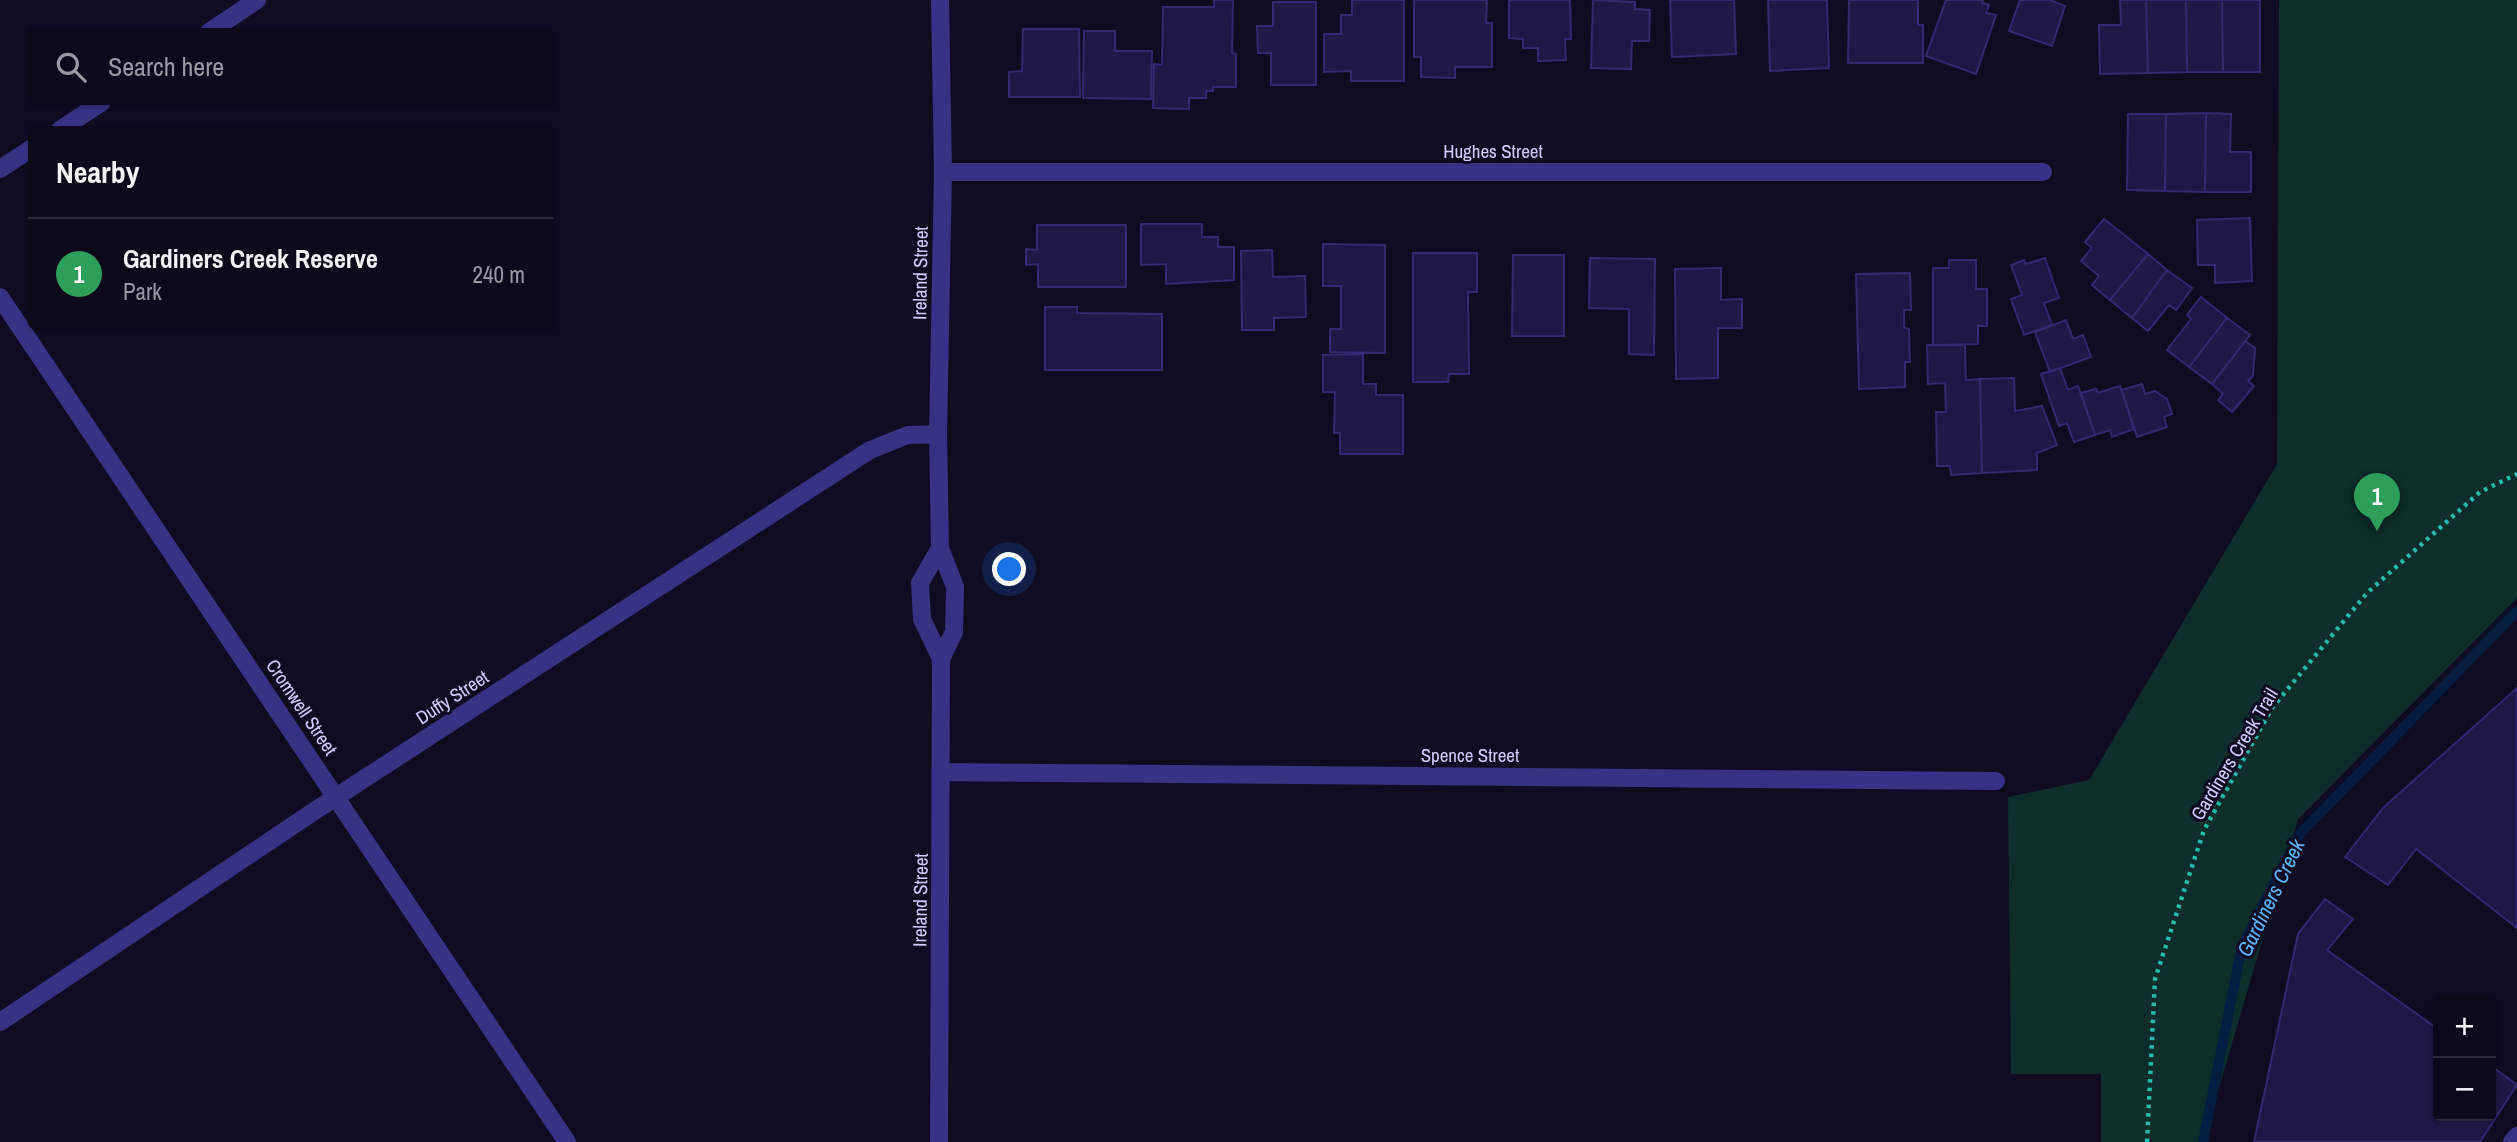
<!DOCTYPE html>
<meta charset="utf-8">
<style>
:root{--surface:#0b091a;--page:#191727;--text:#f1f3f6;--muted:#9a9aa2;--line:#2b2a39;--accent:#2563eb}
body{margin:0;font-family:"Archivo Narrow",sans-serif;background:var(--page);color:var(--text)}
.controls{position:absolute;right:21px;bottom:21px;display:grid;overflow:hidden;border-radius:7px;box-shadow:0 2px 5px #0004}
.controls button{width:63px;height:63px;display:grid;place-items:center;padding:0;border:0;border-bottom:2px solid var(--line);background:var(--surface);color:var(--text);font:35px sans-serif}
.you{position:absolute;left:1010px;top:570px;width:24px;height:24px;margin:-18px;border:5px solid #fff;border-radius:50%;background:#1a73e8;box-shadow:0 0 0 10px #1a73e833}
.badge{display:grid;place-items:center;width:46px;height:46px;border-radius:50%;background:var(--accent);color:#fff;font-size:23px;font-weight:700}
.pin{position:absolute;translate:-50% -58px;filter:drop-shadow(0 2px 4px #0008)}
.pin::after{content:'';position:absolute;top:37px;width:24px;height:21px;background:inherit;clip-path:polygon(0 0,100% 0,50% 100%)}
.list{margin:0;padding:0;list-style:none}
h2{display:flex;justify-content:space-between;align-items:center;height:91px;margin:0;padding:0 28px;font-size:30px}
h2 small{font-size:23px;font-weight:400;color:var(--muted)}
.list li{display:grid;grid-template-columns:46px 1fr auto;gap:21px;align-items:center;box-sizing:border-box;height:112px;padding:0 28px;border-top:2px solid var(--line)}
.list b{display:block;font-size:26px;white-space:nowrap}
.list p{margin:0;font-size:23px;white-space:nowrap;color:var(--muted)}
.list em{font-size:23px;font-style:normal;color:var(--muted)}
.icon{flex:none;width:38px;height:38px;fill:none;stroke:currentColor;stroke-width:2;stroke-linecap:round;stroke-linejoin:round}
.map{position:relative;flex:none;width:2517px;height:1142px;overflow:hidden}
.search{position:absolute;background:var(--surface);box-shadow:0 2px 5px #0004;left:28px;top:28px;width:525px;height:77px;display:flex;align-items:center;gap:18px;box-sizing:border-box;padding:0 24px;border-radius:7px;color:var(--muted);font-size:26px}
.panel{position:absolute;background:var(--surface);box-shadow:0 2px 5px #0004;left:28px;top:126px;width:525px;height:203px;border-radius:7px}
.map>svg:first-child{display:block}
.green{fill:#0e2d2b}
.lines{fill:none;stroke-linecap:round;stroke-linejoin:round}
.stream{stroke:#061c41;stroke-width:10}
.building{fill:#1f1745;stroke:#352772;stroke-width:2}
.path{stroke:#25bbb0;stroke-width:4.5;stroke-dasharray:3.5 5;stroke-linecap:butt}
.lane{stroke:#363385;stroke-width:18}
.street{stroke:#363385;stroke-width:18}
.labels{text-anchor:middle;stroke-width:6;stroke-linejoin:round;paint-order:stroke}
.street-label{font-size:19px;fill:#d2cdff;stroke:#0f0c22}
.water-label{font-size:21px;font-style:italic;fill:#5bb5ff;stroke:#0f0c22}
</style>
<div class="map">
<svg width="2517" height="1142" viewBox="0 0 2517 1142">
<rect width="100%" height="100%" fill="#0f0c22"/>
<path class="green" d="M 2279,0 L 2517,0 L 2517,598 L 2298,819 L 2203,1142 L 2101,1142 L 2101,1074 L 2011,1074 L 2008,797 L 2089,780 L 2277,464 Z"/>
<g class="lines">
<path class="stream" d="M 2203,1142 L 2242,946 L 2299,835 L 2517,611"/>
</g>
<path class="building" d="M 1214,0 L 1233,0 L 1232,53 L 1236,54 L 1236,87 L 1213,87 L 1213,91 L 1206,91 L 1206,98 L 1189,98 L 1189,109 L 1153,108 L 1154,64 L 1162,65 L 1163,7 L 1214,7 Z
M 1352,0 L 1404,0 L 1404,81 L 1351,81 L 1351,71 L 1324,72 L 1324,34 L 1341,34 L 1341,15 L 1352,15 Z
M 1414,0 L 1487,0 L 1486,23 L 1492,23 L 1492,67 L 1455,67 L 1455,78 L 1421,77 L 1421,57 L 1414,57 Z
M 1509,0 L 1570,0 L 1571,39 L 1565,39 L 1566,60 L 1538,61 L 1538,48 L 1523,48 L 1523,39 L 1509,38 Z
M 1593,0 L 1635,2 L 1635,9 L 1650,10 L 1649,41 L 1632,41 L 1631,69 L 1591,68 Z
M 1670,0 L 1734,0 L 1736,54 L 1672,57 Z
M 1768,0 L 1827,0 L 1829,68 L 1770,71 Z
M 1849,0 L 1918,0 L 1918,25 L 1923,25 L 1923,63 L 1848,63 Z
M 1946,0 L 1983,0 L 1982,3 L 1989,5 L 1986,13 L 1996,15 L 1976,74 L 1926,56 Z
M 2020,0 L 2050,0 L 2065,6 L 2052,46 L 2009,31 Z
M 2120,0 L 2146,0 L 2148,73 L 2100,74 L 2099,25 L 2121,25 Z
M 2146,0 L 2186,0 L 2187,72 L 2148,73 Z
M 2186,0 L 2222,0 L 2223,72 L 2187,72 Z
M 2222,0 L 2260,0 L 2260,72 L 2223,72 Z
M 1273,2 L 1316,2 L 1316,85 L 1271,85 L 1271,53 L 1258,53 L 1257,26 L 1273,26 Z
M 1023,29 L 1079,29 L 1080,97 L 1009,97 L 1009,72 L 1022,71 Z
M 1084,31 L 1115,31 L 1115,51 L 1152,51 L 1151,99 L 1083,98 Z
M 2206,113 L 2205,192 L 2165,191 L 2166,114 Z
M 2206,113 L 2231,114 L 2230,152 L 2251,152 L 2251,192 L 2205,192 Z
M 2128,114 L 2166,114 L 2165,191 L 2127,190 Z
M 2250,218 L 2252,281 L 2215,283 L 2215,265 L 2198,265 L 2197,220 Z
M 2104,219 L 2148,254 L 2110,300 L 2092,285 L 2099,276 L 2081,261 L 2092,248 L 2085,242 Z
M 1141,224 L 1202,224 L 1202,237 L 1218,237 L 1218,247 L 1234,247 L 1234,280 L 1166,284 L 1166,264 L 1141,265 Z
M 1037,225 L 1126,225 L 1126,287 L 1038,287 L 1038,264 L 1026,265 L 1026,249 L 1037,250 Z
M 1323,244 L 1385,245 L 1385,353 L 1330,352 L 1330,329 L 1341,329 L 1341,286 L 1323,286 Z
M 1272,250 L 1273,277 L 1305,276 L 1306,317 L 1274,318 L 1274,330 L 1242,330 L 1241,251 Z
M 1413,253 L 1477,253 L 1477,292 L 1468,292 L 1469,374 L 1449,374 L 1448,382 L 1413,382 Z
M 2148,254 L 2167,270 L 2132,318 L 2110,300 Z
M 1513,255 L 1564,255 L 1564,336 L 1512,336 Z
M 1590,258 L 1655,259 L 1654,355 L 1629,354 L 1629,309 L 1589,308 Z
M 2045,258 L 2059,298 L 2044,303 L 2052,325 L 2024,335 L 2011,299 L 2022,295 L 2011,265 L 2024,260 L 2026,264 Z
M 1949,260 L 1976,260 L 1976,289 L 1987,289 L 1987,326 L 1978,326 L 1978,344 L 1933,345 L 1933,268 L 1949,268 Z
M 1721,268 L 1721,300 L 1742,299 L 1742,328 L 1718,328 L 1718,378 L 1676,379 L 1675,269 Z
M 2167,270 L 2192,288 L 2176,310 L 2169,305 L 2148,331 L 2132,318 Z
M 1910,273 L 1911,310 L 1904,310 L 1904,328 L 1909,329 L 1910,362 L 1905,362 L 1905,387 L 1859,389 L 1856,274 Z
M 2201,297 L 2227,318 L 2189,367 L 2167,350 L 2191,319 L 2187,315 Z
M 1045,307 L 1077,307 L 1077,313 L 1162,314 L 1162,370 L 1045,370 Z
M 2227,318 L 2250,335 L 2212,384 L 2189,367 Z
M 2066,320 L 2073,339 L 2083,335 L 2091,357 L 2050,372 L 2035,332 Z
M 2245,341 L 2255,348 L 2253,376 L 2248,381 L 2254,386 L 2232,412 L 2218,400 L 2223,394 L 2212,384 Z
M 1927,345 L 1965,345 L 1966,380 L 1980,379 L 1982,473 L 1951,475 L 1950,466 L 1937,466 L 1936,412 L 1946,412 L 1945,383 L 1928,384 Z
M 1363,354 L 1363,384 L 1376,384 L 1376,395 L 1403,395 L 1403,454 L 1340,454 L 1340,433 L 1334,433 L 1335,392 L 1323,392 L 1323,355 Z
M 2060,368 L 2068,390 L 2078,386 L 2095,435 L 2074,442 L 2067,423 L 2059,426 L 2041,374 Z
M 2014,378 L 2015,411 L 2042,406 L 2057,445 L 2037,453 L 2037,470 L 1982,473 L 1980,379 Z
M 2142,384 L 2145,394 L 2155,391 L 2167,399 L 2172,414 L 2164,417 L 2167,427 L 2137,437 L 2122,390 Z
M 2120,386 L 2134,429 L 2112,437 L 2110,430 L 2095,435 L 2081,393 L 2096,389 L 2098,393 Z
M 2517,688 L 2517,928 L 2416,849 L 2388,885 L 2345,857 L 2383,808 Z
M 2325,899 L 2353,919 L 2327,950 L 2438,1029 L 2438,1116 L 2491,1116 L 2491,1066 L 2517,1085 L 2480,1142 L 2254,1142 L 2298,934 Z"/>
<g class="lines">
<path class="path" d="M 2147,1142 L 2155,979 L 2204,830 L 2272,708 L 2367,593 L 2480,492 L 2517,474"/>
<path class="lane" d="M 2512,1142 L 2517,1136"/>
<path class="street" d="M 940,0 L 943,172 L 938,434 L 940,548 L 955,587 L 954,632 L 941,659
M 209,32 L 257,0
M 60,130 L 102,102
M 0,169 L 32,148
M 943,172 L 2043,172
M 0,297 L 567,1142
M 942,772 L 1996,781
M 0,1022 L 313,812 L 870,450 L 908,435 L 938,434
M 939,1142 L 941,659 L 922,619 L 920,583 L 940,548"/>
</g>
<g class="labels">
<g class="street-label">
<text x="1493" y="158">Hughes Street</text>
<text transform="translate(920 273) rotate(-89)" y="7">Ireland Street</text>
<text transform="translate(452 697) rotate(-33)" y="7">Duffy Street</text>
<text transform="translate(302 707) rotate(56)" y="7">Cromwell Street</text>
<text transform="translate(2234 754) rotate(-59)" y="7">Gardiners Creek Trail</text>
<text x="1470" y="762">Spence Street</text>
<text transform="translate(920 900) rotate(-89)" y="7">Ireland Street</text>
</g>
<g class="water-label">
<text transform="translate(2271 898) rotate(-64)" y="7">Gardiners Creek</text>
</g>
</g>
</svg>
<div class="controls">
<button>+</button>
<button>−</button>
</div>
<div class="you"></div>
<div class="pin badge" style="left:2377px;top:531px;background:#2e9e5b">1</div>
<div class="search"><svg class="icon" aria-label="search" viewBox="0 0 24 24"><circle cx="10" cy="10" r="6"/><path d="M15 15l6 6"/></svg>Search here</div>
<section class="panel">
<h2>Nearby<small></small></h2>
<ul class="list">
<li><span class="badge" style="background:#2e9e5b">1</span><div><b>Gardiners Creek Reserve</b><p>Park</p></div><em>240 m</em></li>
</ul>
</section>
</div>
